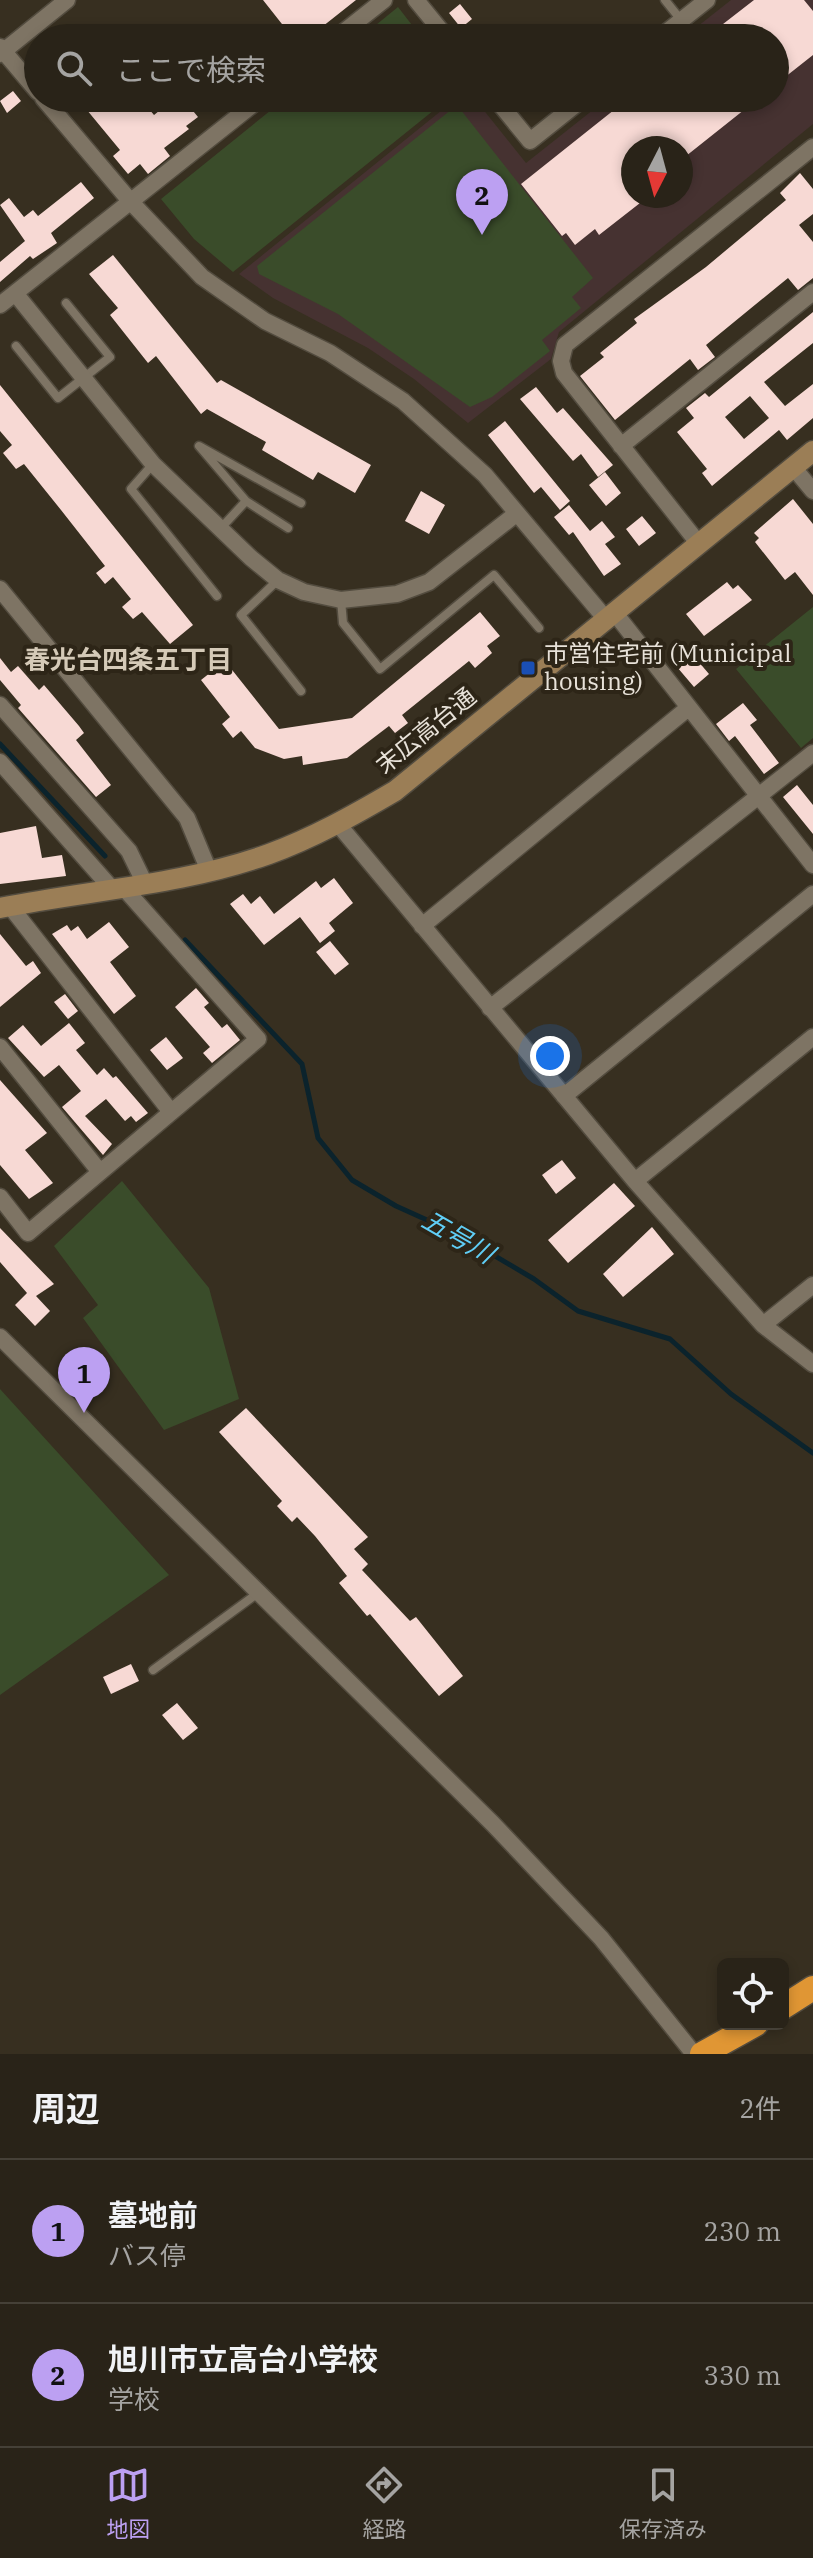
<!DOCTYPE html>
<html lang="ja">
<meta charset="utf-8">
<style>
:root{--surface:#292318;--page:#352f25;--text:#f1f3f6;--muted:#a5a4a2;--line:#454037;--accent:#bca0f2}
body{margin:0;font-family:"IBM Plex Serif","Noto Sans JP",serif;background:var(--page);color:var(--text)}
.controls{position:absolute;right:24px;bottom:24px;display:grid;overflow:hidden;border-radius:12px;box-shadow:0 4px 12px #0003}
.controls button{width:72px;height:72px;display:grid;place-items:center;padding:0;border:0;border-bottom:2px solid var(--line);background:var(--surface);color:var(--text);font:40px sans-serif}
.compass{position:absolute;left:621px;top:136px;width:72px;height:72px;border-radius:50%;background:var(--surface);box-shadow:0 4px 12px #0003;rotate:186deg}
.you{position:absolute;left:550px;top:1056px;width:28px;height:28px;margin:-20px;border:6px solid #fff;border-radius:50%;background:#1a73e8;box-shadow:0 0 0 12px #1a73e833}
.badge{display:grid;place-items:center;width:52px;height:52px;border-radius:50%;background:var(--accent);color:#111;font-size:26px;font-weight:700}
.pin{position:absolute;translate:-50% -66px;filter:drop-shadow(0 2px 4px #0008)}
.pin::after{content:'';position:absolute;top:42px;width:28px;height:24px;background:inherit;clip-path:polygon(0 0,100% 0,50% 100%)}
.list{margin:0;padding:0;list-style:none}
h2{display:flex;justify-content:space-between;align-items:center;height:104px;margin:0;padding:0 32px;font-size:34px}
h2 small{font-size:26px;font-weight:400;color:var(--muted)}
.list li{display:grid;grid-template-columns:52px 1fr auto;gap:24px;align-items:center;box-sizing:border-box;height:144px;padding:0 32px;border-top:2px solid var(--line)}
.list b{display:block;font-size:30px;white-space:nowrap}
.list p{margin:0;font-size:26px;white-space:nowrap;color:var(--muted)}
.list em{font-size:26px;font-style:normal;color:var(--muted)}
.icon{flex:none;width:44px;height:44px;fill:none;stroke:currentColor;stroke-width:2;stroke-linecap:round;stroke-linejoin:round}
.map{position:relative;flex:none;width:813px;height:2054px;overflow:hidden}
.search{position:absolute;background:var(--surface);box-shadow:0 4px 12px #0003;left:24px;right:24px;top:24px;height:88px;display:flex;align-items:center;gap:20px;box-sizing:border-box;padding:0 28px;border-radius:44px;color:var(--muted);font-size:30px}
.sheet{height:392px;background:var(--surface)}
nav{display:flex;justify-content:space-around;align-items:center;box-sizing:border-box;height:112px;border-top:2px solid var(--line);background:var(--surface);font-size:22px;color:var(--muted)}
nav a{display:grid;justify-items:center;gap:4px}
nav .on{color:var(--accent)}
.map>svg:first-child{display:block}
.education{fill:#463231;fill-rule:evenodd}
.green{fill:#3a4c2a}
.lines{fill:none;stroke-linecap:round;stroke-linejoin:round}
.stream{stroke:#0b232c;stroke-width:5}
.building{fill:#f7d9d4;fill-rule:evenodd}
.lane-casing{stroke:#534c3f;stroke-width:11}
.street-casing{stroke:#534c3f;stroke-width:19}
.secondary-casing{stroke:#534c3f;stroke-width:23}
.highway-casing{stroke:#534c3f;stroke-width:27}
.lane{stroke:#7e7464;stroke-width:8}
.street{stroke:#7e7464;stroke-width:16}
.secondary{stroke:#9b7e56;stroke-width:20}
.highway{stroke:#e09634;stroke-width:24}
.transit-dot{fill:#1a4fb4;stroke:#2d2517;stroke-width:3}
.labels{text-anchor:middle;stroke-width:8;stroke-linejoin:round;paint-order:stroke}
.poi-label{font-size:24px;fill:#e8e2d9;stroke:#2d2517;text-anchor:start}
.street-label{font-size:24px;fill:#e8e2d9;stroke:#2d2517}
.neighbourhood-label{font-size:26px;font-weight:bold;fill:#d5cab8;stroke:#2d2517}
.water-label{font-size:26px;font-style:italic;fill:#60cef6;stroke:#2d2517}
</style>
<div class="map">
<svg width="813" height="2054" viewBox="0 0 813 2054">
<rect width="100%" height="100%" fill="#372f20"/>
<path class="education" d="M 731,0 L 813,0 L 813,124 L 559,332 L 551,359 L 468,423 L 414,379 L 368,348 L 273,298 L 239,274 L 457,98 L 474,98 L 526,163 L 608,98 L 775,98 L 775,38 L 683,38 ZM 633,148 L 681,148 L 681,196 L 633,196 Z"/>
<path class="green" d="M 398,7 L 422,38 L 360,38 Z
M 286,98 L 449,98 L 233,272 L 194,239 L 161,199 Z
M 457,105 L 593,278 L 572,297 L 581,308 L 542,340 L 550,351 L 492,397 L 470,407 L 338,314 L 259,274 L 257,266 Z
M 813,607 L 813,738 L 801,748 L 736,669 Z
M 122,1181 L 209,1288 L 239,1399 L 164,1430 L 83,1318 L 98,1305 L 54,1246 Z
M 0,1389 L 169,1575 L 0,1695 Z"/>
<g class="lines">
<path class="stream" d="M 0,744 L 105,856
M 185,940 L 302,1064 L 318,1138 L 352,1180 L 396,1206 L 458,1234 L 534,1279 L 578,1311 L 670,1339 L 731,1394 L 813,1453"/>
</g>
<path class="building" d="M 263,0 L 356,0 L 308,38 L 293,38 Z
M 754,0 L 804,0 L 813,11 L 813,55 L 775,85 L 775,38 L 705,38 Z
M 460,4 L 472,19 L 461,28 L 449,13 Z
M 13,91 L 21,101 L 7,113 L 0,101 Z
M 77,98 L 140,98 L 154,115 L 175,98 L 199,98 L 189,106 L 198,117 L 186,126 L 189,129 L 164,148 L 170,156 L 148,174 L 140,164 L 128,174 L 113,156 L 120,150 Z
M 629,98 L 759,98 L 681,160 L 681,148 L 633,148 L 633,196 L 649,196 L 599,235 L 595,229 L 575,245 L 566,233 L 562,236 L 521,184 Z
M 800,173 L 813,189 L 813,214 L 799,225 L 813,242 L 813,278 L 798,290 L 788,278 L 706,345 L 715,357 L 698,370 L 690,359 L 615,420 L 580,376 L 604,357 L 600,353 L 637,323 L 634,319 L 706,267 L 786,200 L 780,193 Z
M 81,182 L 94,198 L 51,233 L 57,243 L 33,259 L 30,256 L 0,282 L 0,262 L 25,241 L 0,205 L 9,198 L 24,217 L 33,210 L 38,216 Z
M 113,255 L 217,383 L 221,380 L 371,465 L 355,493 L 318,472 L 313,480 L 262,450 L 266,442 L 207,409 L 201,414 L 156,356 L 148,363 L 110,315 L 118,308 L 89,274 Z
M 813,312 L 813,343 L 764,382 L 785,406 L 813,384 L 813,418 L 787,440 L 779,430 L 712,486 L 702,473 L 707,469 L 677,432 L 694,418 L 686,408 L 705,393 L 709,397 ZM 750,396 L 769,418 L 744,439 L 725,417 Z
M 0,385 L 193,625 L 170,644 L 142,612 L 133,619 L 122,607 L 131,599 L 113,577 L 105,584 L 96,573 L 105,566 L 61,510 L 24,464 L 16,469 L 3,453 L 12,445 L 0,431 Z
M 536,387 L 557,413 L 563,408 L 613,465 L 598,477 L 581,454 L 573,461 L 520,399 Z
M 505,421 L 570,501 L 560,510 L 541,487 L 534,493 L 488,435 Z
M 605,472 L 621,493 L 606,506 L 589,485 Z
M 421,491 L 445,505 L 429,534 L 405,521 Z
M 793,499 L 813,524 L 813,595 L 795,572 L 785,580 L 755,542 L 759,538 L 754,533 Z
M 569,505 L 590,531 L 602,521 L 615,537 L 605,544 L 621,564 L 604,576 L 573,532 L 569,535 L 554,517 Z
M 642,516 L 656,533 L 639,546 L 626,529 Z
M 727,582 L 733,589 L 738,585 L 752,600 L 704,636 L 686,614 Z
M 480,612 L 500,636 L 487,646 L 492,653 L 475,668 L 469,661 L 402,715 L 408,723 L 395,733 L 389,726 L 347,758 L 303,765 L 302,756 L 284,759 L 255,748 L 241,731 L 233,738 L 222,724 L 230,717 L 201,680 L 225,661 L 279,729 L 352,718 Z
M 692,654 L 709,674 L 694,687 L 677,667 Z
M 0,658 L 11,672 L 18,666 L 39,690 L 44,685 L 79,726 L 84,733 L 76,740 L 111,785 L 96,797 L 18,708 L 21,705 L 0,680 Z
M 743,703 L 757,720 L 750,725 L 779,763 L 764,774 L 735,736 L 729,741 L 716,724 Z
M 797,785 L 813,805 L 813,834 L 783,797 Z
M 36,826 L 42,858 L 62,855 L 66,876 L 0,884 L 0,833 Z
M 334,878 L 353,903 L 329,923 L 335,931 L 320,943 L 300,917 L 264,945 L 230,904 L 243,894 L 251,904 L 260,896 L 274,914 L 316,881 L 321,888 Z
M 109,922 L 129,947 L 110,962 L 136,996 L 114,1014 L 52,934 L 67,925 L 71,931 L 78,926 L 87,939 Z
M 0,934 L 26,966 L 33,961 L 41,973 L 0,1007 Z
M 330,941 L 349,964 L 335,975 L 316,952 Z
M 196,988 L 209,1003 L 204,1007 L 222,1028 L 227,1024 L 240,1040 L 212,1063 L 203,1053 L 210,1047 L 175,1007 Z
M 65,994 L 78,1011 L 68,1019 L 54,1002 Z
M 69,1023 L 85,1043 L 76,1050 L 97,1075 L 104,1068 L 113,1078 L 116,1076 L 148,1113 L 136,1122 L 131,1116 L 125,1121 L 106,1099 L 85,1116 L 112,1144 L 103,1155 L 62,1107 L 81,1091 L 59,1065 L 44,1077 L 8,1038 L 23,1025 L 41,1046 Z
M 166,1037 L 183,1058 L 167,1070 L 150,1050 Z
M 0,1080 L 47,1133 L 25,1150 L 53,1183 L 29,1199 L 0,1165 Z
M 562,1160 L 576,1178 L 556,1194 L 542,1175 Z
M 614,1183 L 635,1206 L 568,1263 L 548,1240 Z
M 652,1227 L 674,1254 L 623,1297 L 603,1274 Z
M 0,1228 L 54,1284 L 36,1296 L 50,1311 L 35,1326 L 15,1305 L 27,1293 L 0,1262 Z
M 246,1408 L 368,1537 L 354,1549 L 368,1564 L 362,1570 L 410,1621 L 416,1617 L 463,1676 L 439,1696 L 370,1614 L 367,1616 L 339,1583 L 347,1576 L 315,1536 L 297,1517 L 292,1522 L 277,1506 L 282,1501 L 219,1432 Z
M 131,1664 L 139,1681 L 111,1694 L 103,1677 Z
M 177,1703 L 198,1728 L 183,1740 L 162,1715 Z"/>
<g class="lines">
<defs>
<path id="lane" d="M 665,0 L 681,20
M 16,346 L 58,398 L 110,357 L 66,303
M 153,464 L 131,489 L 217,596
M 246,501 L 288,528
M 221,528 L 246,501 L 199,446 L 301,503
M 278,580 L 241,615 L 301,691
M 341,600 L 343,623 L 380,669 L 494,575 L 539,628
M 153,1670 L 258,1593"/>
<path id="street" d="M 416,0 L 447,38
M 336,38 L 384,0
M 659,38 L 707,0
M 0,47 L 38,92
M 0,54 L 67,0
M 43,98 L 131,202 L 202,277 L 265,321 L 330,353 L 403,401 L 485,475 L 605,618
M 495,98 L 530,141 L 584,98
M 15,293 L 153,464 L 251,558 L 278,580 L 304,592 L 341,600 L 397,594 L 429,582 L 516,514
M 0,305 L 261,98
M 621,446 L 813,292
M 793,467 L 813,491
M 699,544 L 564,373 L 561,361 L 565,345 L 813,147
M 0,589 L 187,818 L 209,871
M 614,612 L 813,865
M 0,705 L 129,851 L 145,884
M 0,762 L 113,890
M 338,824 L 635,1181 L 763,1325 L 813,1364
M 10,906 L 171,1112
M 422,926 L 687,709
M 490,1008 L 813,753
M 0,1047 L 100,1172
M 564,1096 L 813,894
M 635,1181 L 813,1037
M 0,1197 L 28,1233 L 258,1039 L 124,888
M 763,1325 L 813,1285
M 0,1337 L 493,1824 L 601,1938 L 694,2054"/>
<path id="secondary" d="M 0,908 C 89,890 183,885 269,854 C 313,838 354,815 395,791 L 813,451"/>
<path id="highway" d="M 783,2007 L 813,1988
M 702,2054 L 756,2024"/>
</defs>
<use href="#lane" class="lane-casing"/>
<use href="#street" class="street-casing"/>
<use href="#secondary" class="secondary-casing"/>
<use href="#highway" class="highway-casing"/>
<use href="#lane" class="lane"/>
<use href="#street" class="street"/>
<use href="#secondary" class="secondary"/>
<use href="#highway" class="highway"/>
</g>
<rect class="transit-dot" x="520" y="660" width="16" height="16" rx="4"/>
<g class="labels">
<g class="poi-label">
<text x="544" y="662">市営住宅前 (Municipal<tspan x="544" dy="28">housing)</tspan></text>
</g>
<g class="street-label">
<text transform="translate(426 731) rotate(-39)" y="8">末広高台通</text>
</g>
<g class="neighbourhood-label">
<text x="128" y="669">春光台四条五丁目</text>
</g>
<g class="water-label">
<text transform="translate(458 1237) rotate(30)" y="9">五号川</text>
</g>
</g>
</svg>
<div class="controls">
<button><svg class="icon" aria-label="locate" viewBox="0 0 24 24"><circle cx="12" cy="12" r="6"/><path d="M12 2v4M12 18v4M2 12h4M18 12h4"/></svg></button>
</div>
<svg class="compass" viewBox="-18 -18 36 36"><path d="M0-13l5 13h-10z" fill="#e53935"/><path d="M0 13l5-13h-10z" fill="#a5a4a2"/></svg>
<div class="you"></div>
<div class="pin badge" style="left:84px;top:1413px">1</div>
<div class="pin badge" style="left:482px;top:235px">2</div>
<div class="search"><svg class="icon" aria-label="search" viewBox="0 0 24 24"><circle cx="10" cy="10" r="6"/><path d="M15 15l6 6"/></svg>ここで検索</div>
</div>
<section class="sheet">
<h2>周辺<small>2件</small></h2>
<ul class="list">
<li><span class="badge">1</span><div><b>墓地前</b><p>バス停</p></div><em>230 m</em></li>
<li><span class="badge">2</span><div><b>旭川市立高台小学校</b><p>学校</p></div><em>330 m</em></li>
</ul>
</section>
<nav>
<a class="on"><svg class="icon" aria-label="map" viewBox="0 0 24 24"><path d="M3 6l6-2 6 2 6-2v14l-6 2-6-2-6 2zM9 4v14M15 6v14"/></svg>地図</a>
<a><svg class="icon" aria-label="directions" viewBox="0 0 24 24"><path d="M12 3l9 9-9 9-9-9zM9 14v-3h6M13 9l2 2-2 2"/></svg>経路</a>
<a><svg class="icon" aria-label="saved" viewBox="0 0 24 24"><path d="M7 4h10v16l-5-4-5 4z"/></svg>保存済み</a>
</nav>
